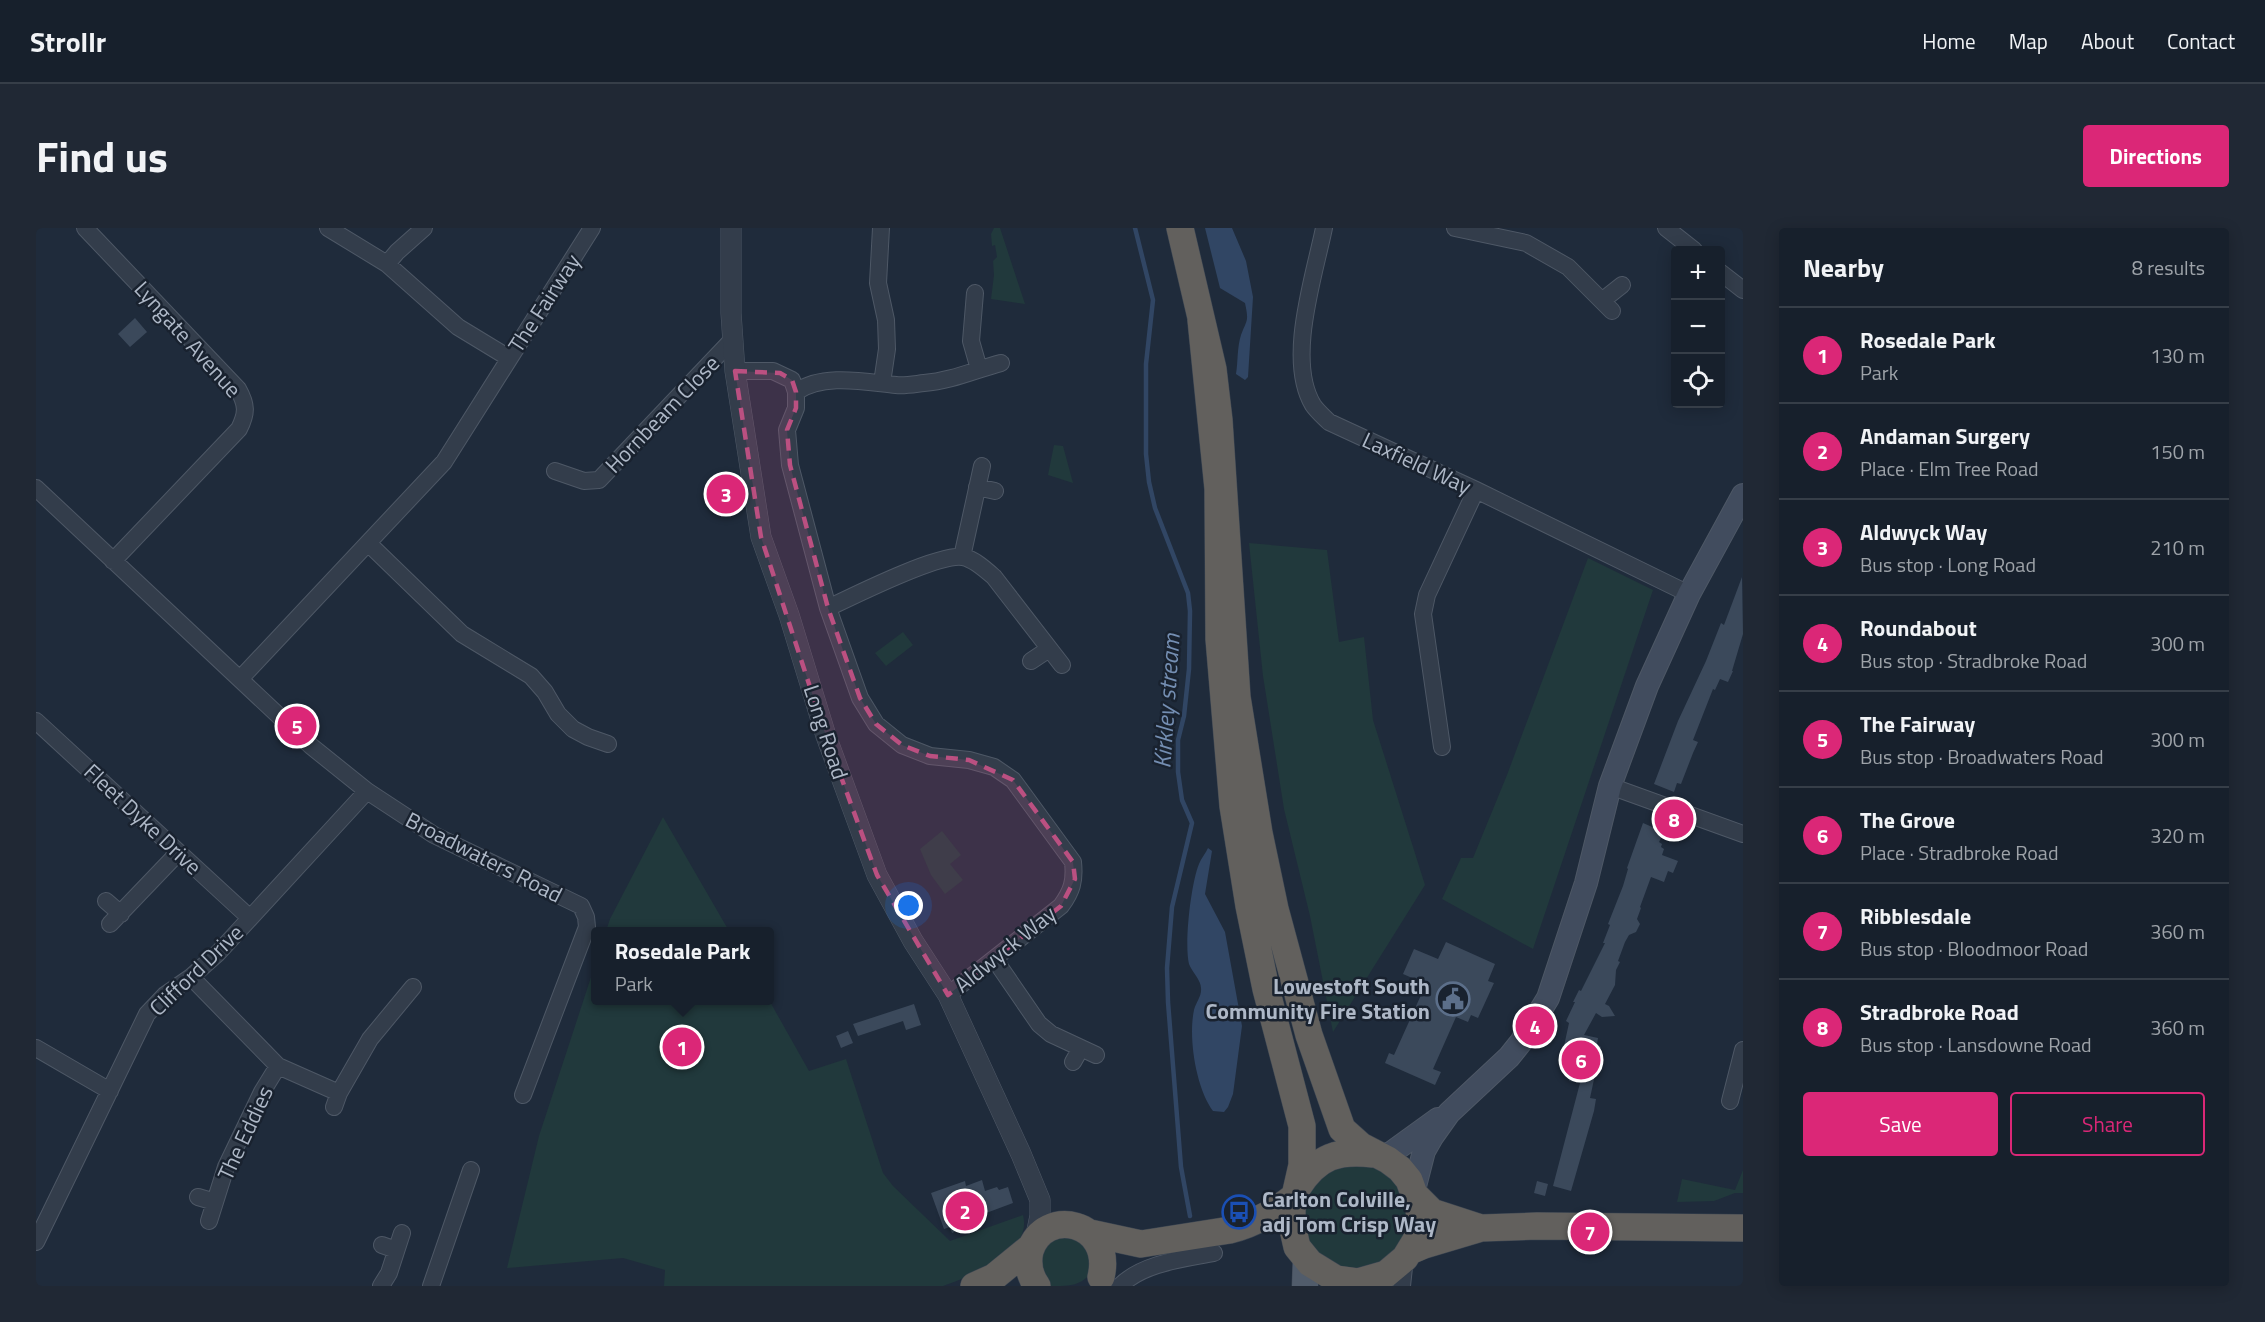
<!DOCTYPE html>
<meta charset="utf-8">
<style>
:root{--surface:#17202c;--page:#202834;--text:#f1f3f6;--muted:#9ea3a9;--line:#363e48;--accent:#db2777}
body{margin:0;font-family:"Titillium Web",sans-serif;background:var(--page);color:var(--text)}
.controls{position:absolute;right:18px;top:18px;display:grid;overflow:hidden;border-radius:6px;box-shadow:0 3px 15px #0003}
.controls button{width:54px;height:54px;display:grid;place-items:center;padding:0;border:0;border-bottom:2px solid var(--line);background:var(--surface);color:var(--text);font:30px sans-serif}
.you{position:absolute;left:873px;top:678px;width:21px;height:21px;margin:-15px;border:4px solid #fff;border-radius:50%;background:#1a73e8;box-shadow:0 0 0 9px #1a73e833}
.badge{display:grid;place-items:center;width:39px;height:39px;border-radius:50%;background:var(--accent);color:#fff;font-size:20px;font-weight:700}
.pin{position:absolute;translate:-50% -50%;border:3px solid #fff;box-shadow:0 2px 6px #0006}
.popup{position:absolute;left:555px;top:699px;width:183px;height:78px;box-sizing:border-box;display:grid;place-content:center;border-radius:6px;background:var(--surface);filter:drop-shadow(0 2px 4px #0005);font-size:20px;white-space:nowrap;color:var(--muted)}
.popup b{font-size:22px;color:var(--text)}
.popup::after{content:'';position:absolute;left:50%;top:100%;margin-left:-12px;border:12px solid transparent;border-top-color:var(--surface)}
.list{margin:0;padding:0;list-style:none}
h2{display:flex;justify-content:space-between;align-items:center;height:78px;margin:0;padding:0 24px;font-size:26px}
h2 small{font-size:20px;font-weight:400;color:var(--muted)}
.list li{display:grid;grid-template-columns:39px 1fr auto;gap:18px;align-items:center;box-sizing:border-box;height:96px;padding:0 24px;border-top:2px solid var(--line)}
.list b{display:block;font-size:22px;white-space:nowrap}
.list p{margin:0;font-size:20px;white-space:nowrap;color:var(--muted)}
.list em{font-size:20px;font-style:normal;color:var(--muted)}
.actions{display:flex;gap:12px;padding:18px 24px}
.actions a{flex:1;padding:14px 0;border:2px solid var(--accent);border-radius:6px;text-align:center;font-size:21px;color:var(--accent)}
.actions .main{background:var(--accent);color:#fff}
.icon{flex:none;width:33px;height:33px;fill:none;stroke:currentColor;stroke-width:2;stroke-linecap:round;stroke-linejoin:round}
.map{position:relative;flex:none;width:1707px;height:1058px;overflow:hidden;border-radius:6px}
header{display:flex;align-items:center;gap:36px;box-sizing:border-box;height:84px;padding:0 30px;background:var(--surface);border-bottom:2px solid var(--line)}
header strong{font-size:28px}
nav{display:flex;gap:33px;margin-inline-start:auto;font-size:21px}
.intro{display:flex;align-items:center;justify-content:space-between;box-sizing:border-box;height:144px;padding:0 36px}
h1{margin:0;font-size:42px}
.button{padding:15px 27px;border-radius:6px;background:var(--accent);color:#fff;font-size:21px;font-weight:700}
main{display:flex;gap:36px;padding:0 36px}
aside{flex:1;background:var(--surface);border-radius:6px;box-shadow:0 3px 15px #0003}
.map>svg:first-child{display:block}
.green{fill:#21393c}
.water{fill:#314664}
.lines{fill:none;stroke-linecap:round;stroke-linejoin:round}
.stream{stroke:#314664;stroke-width:4.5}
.building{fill:#3b495b}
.minor-casing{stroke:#4e5866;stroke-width:18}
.tertiary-casing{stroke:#4e5866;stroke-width:21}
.secondary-casing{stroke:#4e5866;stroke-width:24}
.primary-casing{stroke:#3d4654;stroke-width:27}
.trunk-casing{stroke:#3b4552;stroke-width:28}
.minor{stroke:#333d4b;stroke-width:16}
.tertiary{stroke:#333d4b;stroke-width:20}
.secondary{stroke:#414c5e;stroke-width:22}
.primary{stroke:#515c6b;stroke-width:26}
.trunk{stroke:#62605d;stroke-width:27}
.marked{fill:#bb5081;fill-opacity:0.2;stroke:#bb5081;stroke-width:4.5;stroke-dasharray:12 8;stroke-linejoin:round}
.labels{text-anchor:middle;stroke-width:5;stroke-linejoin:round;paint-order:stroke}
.street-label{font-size:22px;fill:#aeb8c7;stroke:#19222f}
.poi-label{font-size:22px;font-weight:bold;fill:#aeb8c7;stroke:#19222f;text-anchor:end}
.water-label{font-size:24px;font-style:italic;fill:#748eb2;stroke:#19222f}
</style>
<header>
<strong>Strollr</strong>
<nav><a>Home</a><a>Map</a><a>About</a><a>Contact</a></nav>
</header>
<div class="intro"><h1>Find us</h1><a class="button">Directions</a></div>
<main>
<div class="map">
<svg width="1707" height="1058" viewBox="0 0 1707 1058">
<rect width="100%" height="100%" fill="#1f2b3b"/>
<path class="green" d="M 958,0 L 964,0 L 989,76 L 955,71 L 958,47 L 957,33 L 961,29 L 959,17 L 956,18 L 955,6 Z
M 1018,217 L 1027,218 L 1037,255 L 1012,247 Z
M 1213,315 L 1291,322 L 1303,414 L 1328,409 L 1337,492 L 1389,657 L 1297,804 L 1274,688 L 1248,581 L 1227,448 Z
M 1552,330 L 1617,362 L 1497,721 L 1406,671 L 1425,630 L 1437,630 L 1471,547 Z
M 867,404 L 877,417 L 850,438 L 839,425 Z
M 627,589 L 693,703 L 570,703 L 574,691 Z
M 906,603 L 925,627 L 914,636 L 927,652 L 909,666 L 895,647 L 884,621 Z
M 559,737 L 559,772 L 733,772 L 773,843 L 810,831 L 847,945 L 857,958 L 914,1013 L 987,987 C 997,1025 935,1048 907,1058 L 628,1058 L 629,1042 L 587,1030 L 471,1040 L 503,908 Z
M 1323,933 L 1358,948 L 1375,981 L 1367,1018 L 1337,1041 L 1299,1040 L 1271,1014 L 1266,977 L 1287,945 Z
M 1707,942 L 1707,965 L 1699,965 L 1678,973 L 1641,974 L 1646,951 L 1699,962 Z
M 1028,1005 L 1053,1016 L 1057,1043 C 1044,1058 1036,1058 1014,1058 L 1003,1046 L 1005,1018 Z"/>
<path class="water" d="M 1169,0 L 1196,0 L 1210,33 L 1217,69 L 1212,149 L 1209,152 L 1200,146 C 1202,134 1201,119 1205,107 C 1211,91 1213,94 1209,75 L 1184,60 Z
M 1172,620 L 1176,623 L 1169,666 L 1189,704 L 1206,798 L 1197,866 L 1192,879 L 1188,884 L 1177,883 C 1160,860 1152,810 1158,782 C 1160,774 1166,768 1165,760 C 1165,752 1156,744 1153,736 C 1148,716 1155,655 1163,636 C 1165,630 1170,625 1172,620 Z"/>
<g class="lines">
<path class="stream" d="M 1099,0 L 1117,72 L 1110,136 L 1110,226 L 1113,254 L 1119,280 L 1152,365 L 1154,383 L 1153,441 L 1148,488 L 1142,512 L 1142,544 L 1146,572 L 1156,595 L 1136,679 L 1131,740 L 1132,774 L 1145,939 L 1154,988"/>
</g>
<path class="building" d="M 99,90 L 111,104 L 94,119 L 82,106 Z
M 1706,349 L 1707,406 L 1696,443 L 1697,443 L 1692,454 L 1684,451 L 1679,462 L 1677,461 L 1657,512 L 1662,514 L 1657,525 L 1645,556 L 1641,555 L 1638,564 L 1618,556 L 1642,493 L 1670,433 L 1685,395 L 1688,397 Z
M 1607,595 L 1628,604 L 1623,614 L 1626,616 L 1625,619 L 1628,621 L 1626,627 L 1642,633 L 1637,645 L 1632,643 L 1628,654 L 1615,649 L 1604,679 L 1605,680 L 1601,691 L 1604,696 L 1600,704 L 1593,707 L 1589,714 L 1582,733 L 1584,734 L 1580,742 L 1579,757 L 1569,776 L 1573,778 L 1579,788 L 1566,789 L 1560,785 L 1548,807 L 1562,810 L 1561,816 L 1565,819 L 1554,870 L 1560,871 L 1558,883 L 1535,963 L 1517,958 L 1544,855 L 1533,853 L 1535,844 L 1531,843 L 1536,820 L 1528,818 L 1533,795 L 1530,793 L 1539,774 L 1537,774 L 1543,762 L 1545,763 L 1569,715 L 1567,715 L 1574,697 L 1572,696 L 1587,658 L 1592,641 L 1591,640 Z
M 1410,714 L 1459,736 L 1452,753 L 1458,755 L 1442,790 L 1435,787 L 1432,794 L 1420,789 L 1397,841 L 1405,844 L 1399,857 L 1349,835 L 1353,825 L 1358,827 L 1390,756 L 1367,746 L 1378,721 L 1402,731 Z
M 878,776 L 885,797 L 870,802 L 867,793 L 822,808 L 817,796 Z
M 812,803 L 817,815 L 805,820 L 800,808 Z
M 946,952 L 949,963 L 961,959 L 963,962 L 972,959 L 977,975 L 934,991 L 936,997 L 916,1005 L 914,999 L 908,1001 L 895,965 L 929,953 L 930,958 Z
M 1501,953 L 1512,956 L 1509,968 L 1498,965 Z"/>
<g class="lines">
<defs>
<path id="minor" d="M 49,0 L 202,161 C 211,177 211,185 203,201 L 77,333
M 292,0 L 351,36 L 422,99 L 473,130
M 845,0 L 842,55 L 850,92 L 851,121 L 846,155
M 1288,0 C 1278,49 1250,132 1277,177 C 1281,183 1288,189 1293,194 L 1440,262 L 1653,366
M 1419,0 L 1490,15 L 1532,39 L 1576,83
M 1630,0 L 1658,22
M 351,36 L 361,24 L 388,0
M 1684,44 L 1707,62
M 939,65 L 935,113 L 943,141
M 1567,72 L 1586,57
M 699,143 L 737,143 L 756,152 L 760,164 L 760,180 L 751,202 L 754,237 L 792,380 L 824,470 L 840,496 L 866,517 L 894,528 L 933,532 L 958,539 L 977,552 L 1037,634 C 1039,653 1036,663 1025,678 L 912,767
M 760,164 C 787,145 829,154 860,157 C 869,158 879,156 888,155 C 915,153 939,142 965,135
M 519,243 L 548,253 L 563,252 L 696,112
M 941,259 L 959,263
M 0,260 L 275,518 L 331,563 L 398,607 L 545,678 L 550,689 L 551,699 L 487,867
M 332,315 L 426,406 L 495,448 L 509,464 L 522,486 L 537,501 L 552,509 L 572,516
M 926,329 L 946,238
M 792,380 C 817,368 903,325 927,329 C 938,331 949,341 958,349 L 1026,437
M 995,433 L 1013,421
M 204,451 L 408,234 L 556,0
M 0,493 L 214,690
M 1406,519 L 1387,386 L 1391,367 L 1440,262
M 1574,558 L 1707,606
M 70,673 L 85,686
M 74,696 L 142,625
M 959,732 L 1003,796 L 1015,806 L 1060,827
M 155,749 L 242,838 L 303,865 L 334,811 L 377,759
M 0,820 L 74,863
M 1037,834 L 1045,820
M 1694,873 L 1707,822
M 298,879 L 303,865
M 162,969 L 179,974
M 173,993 L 190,939 L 226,864 L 242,838
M 0,1014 L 111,786 L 129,767 L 155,749 L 182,725 L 331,563
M 346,1017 L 360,1022
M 345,1058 L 353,1045 L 366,1005
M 395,1058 L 435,942
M 1084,1058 C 1107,1035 1147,1031 1178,1025
M 1366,1058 L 1369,1030"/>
<path id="tertiary" d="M 695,0 L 695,85 L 699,143 L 725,309 L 753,387 L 790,508 L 841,647 L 877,713 L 912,767 L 985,926 L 1004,972 L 1004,988 L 999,1012"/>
<path id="secondary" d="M 1342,928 L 1355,925 L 1402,891
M 1378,962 L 1388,923 L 1396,909 L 1413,885 L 1473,829 L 1485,814 L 1512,770 L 1550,655 L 1574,558 L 1611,458 L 1653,366 L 1707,267"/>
<path id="primary" d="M 1269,1058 L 1270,1031"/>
<path id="trunk" d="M 1144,0 L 1177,141 L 1183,192 L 1201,469 L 1223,605 L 1239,681 L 1273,807 L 1306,901 L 1325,918 L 1352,932 L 1364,941 L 1373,952 L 1383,980 L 1384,995 L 1380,1012 L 1369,1030 L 1350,1046 L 1322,1054 L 1300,1051 L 1274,1035 L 1261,1019 L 1256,997 L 1256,981 L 1266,937 L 1266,898 L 1230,761 L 1213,678 L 1197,578 L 1183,411 L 1182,261 L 1165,92
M 1262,959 C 1282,928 1302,922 1337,926
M 1380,968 L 1396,984 L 1445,1000
M 1054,1005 L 1105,1016 L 1194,1002 C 1218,996 1240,983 1259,968
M 1374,1023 L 1388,1017 L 1445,1000 L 1501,998 L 1707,1000
M 938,1058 L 958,1049 L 996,1018
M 1001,1058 C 993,1047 991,1036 994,1023 C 1008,978 1078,993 1065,1049"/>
</defs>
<use href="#minor" class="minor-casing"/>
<use href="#tertiary" class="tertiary-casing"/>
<use href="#secondary" class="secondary-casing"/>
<use href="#primary" class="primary-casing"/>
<use href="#trunk" class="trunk-casing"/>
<use href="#minor" class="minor"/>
<use href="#tertiary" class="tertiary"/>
<use href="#secondary" class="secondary"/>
<use href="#primary" class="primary"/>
<use href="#trunk" class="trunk"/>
</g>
<path class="marked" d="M 699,143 L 744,145 L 756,152 L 760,164 L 760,180 L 751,202 L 754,237 L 792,380 L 824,470 L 840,496 L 866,517 L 894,528 L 933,532 L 977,552 L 1037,634 L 1039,651 L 1025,678 L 912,767 L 841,647 L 790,508 L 725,309 Z"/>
<defs>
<symbol id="civic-ring" viewBox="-11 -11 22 22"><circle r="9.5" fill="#19222f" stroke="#5c6f8a" stroke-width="1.5"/><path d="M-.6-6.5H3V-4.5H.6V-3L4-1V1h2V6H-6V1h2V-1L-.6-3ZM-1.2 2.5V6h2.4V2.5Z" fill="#5c6f8a"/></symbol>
<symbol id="bus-ring" viewBox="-11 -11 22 22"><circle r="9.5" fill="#19222f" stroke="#1a4fb4" stroke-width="1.5"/><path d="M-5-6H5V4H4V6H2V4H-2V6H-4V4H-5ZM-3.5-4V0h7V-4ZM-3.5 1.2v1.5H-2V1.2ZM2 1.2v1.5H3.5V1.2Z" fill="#1a4fb4"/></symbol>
</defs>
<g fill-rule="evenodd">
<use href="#civic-ring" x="1398" y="752" width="38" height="38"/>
<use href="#bus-ring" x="1184" y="965" width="38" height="38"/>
</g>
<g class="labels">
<g class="street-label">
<text transform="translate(508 75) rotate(-57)" y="8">The Fairway</text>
<text transform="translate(152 111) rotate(48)" y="8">Lyngate Avenue</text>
<text transform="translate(626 186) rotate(-46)" y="8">Hornbeam Close</text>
<text transform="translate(1381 235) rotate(25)" y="8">Laxfield Way</text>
<text transform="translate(790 504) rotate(72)" y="8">Long Road</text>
<text transform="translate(107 591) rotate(43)" y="8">Fleet Dyke Drive</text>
<text transform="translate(448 629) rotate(27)" y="8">Broadwaters Road</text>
<text transform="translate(969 721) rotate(-39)" y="8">Aldwyck Way</text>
<text transform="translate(160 742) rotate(-44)" y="8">Clifford Drive</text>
<text transform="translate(209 905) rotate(-65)" y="8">The Eddies</text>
</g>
<g class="poi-label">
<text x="1394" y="766">Lowestoft South<tspan x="1394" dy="25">Community Fire Station</tspan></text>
<text x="1226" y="979" text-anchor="start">Carlton Colville,<tspan x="1226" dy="25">adj Tom Crisp Way</tspan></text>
</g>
<g class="water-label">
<text transform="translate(1131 473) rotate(-86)" y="8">Kirkley stream</text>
</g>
</g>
</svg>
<div class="controls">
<button>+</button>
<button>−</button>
<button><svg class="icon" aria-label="locate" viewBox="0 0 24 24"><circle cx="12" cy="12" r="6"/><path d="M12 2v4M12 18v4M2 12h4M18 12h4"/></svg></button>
</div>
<div class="you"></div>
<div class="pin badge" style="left:646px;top:819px">1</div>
<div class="popup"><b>Rosedale Park</b>Park</div>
<div class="pin badge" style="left:929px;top:983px">2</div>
<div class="pin badge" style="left:690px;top:266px">3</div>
<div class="pin badge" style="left:1499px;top:798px">4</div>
<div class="pin badge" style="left:261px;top:498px">5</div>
<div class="pin badge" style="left:1545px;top:832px">6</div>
<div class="pin badge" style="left:1554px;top:1004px">7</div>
<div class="pin badge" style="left:1638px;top:591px">8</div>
</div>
<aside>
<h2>Nearby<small>8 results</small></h2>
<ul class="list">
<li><span class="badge">1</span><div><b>Rosedale Park</b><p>Park</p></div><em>130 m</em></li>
<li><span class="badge">2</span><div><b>Andaman Surgery</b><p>Place · Elm Tree Road</p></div><em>150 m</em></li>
<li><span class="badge">3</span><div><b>Aldwyck Way</b><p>Bus stop · Long Road</p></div><em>210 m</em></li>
<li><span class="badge">4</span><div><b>Roundabout</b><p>Bus stop · Stradbroke Road</p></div><em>300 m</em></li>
<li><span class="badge">5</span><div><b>The Fairway</b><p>Bus stop · Broadwaters Road</p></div><em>300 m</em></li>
<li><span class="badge">6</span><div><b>The Grove</b><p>Place · Stradbroke Road</p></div><em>320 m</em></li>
<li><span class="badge">7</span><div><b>Ribblesdale</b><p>Bus stop · Bloodmoor Road</p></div><em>360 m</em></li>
<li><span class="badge">8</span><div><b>Stradbroke Road</b><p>Bus stop · Lansdowne Road</p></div><em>360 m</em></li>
</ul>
<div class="actions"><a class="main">Save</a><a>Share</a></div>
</aside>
</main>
